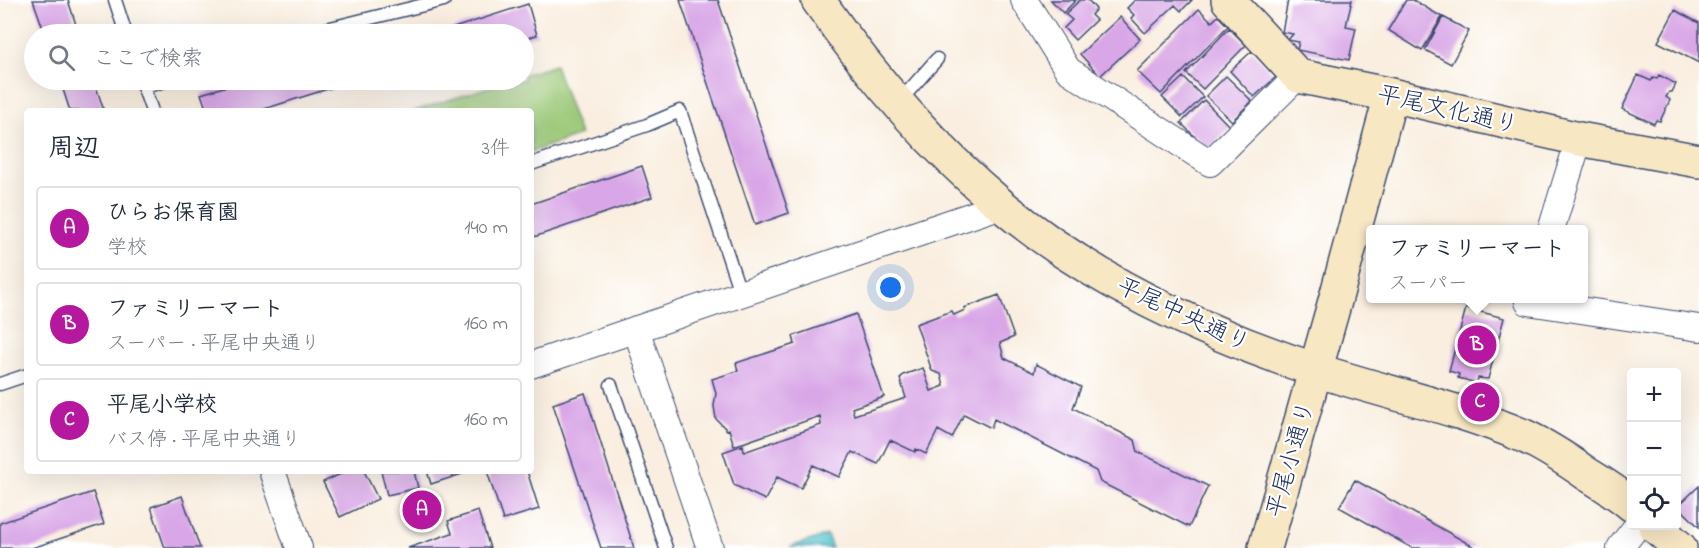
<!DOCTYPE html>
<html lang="ja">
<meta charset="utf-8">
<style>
:root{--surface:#fff;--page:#f2f2f3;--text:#1f2937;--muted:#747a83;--line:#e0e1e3;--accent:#b5179e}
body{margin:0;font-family:"Indie Flower","Klee One",sans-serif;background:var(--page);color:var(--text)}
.controls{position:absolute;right:18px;bottom:18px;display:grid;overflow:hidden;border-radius:6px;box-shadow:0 6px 24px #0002}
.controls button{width:54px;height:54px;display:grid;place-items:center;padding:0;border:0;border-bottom:2px solid var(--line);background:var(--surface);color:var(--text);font:30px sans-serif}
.you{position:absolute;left:891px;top:288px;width:21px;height:21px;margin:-15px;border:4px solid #fff;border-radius:50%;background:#1a73e8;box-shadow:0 0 0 9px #1a73e833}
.badge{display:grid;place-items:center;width:39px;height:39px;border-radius:50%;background:var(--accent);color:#fff;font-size:20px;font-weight:700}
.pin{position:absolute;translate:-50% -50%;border:3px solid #fff;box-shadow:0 2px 6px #0006}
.popup{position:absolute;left:1366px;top:225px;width:222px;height:78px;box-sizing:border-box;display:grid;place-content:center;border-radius:6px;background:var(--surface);filter:drop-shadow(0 2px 4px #0005);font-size:20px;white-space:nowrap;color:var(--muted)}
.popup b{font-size:22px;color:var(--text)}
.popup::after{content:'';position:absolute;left:50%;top:100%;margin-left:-12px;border:12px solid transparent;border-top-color:var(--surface)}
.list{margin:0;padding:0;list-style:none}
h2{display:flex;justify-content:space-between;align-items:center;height:78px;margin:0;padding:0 24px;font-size:26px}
h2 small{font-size:20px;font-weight:400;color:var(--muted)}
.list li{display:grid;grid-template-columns:39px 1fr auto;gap:18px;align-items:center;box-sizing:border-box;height:84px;margin:0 12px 12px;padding:0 12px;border:2px solid var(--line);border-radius:6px}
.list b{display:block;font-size:22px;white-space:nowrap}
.list p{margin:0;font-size:20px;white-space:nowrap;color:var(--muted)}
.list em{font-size:20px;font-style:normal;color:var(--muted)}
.icon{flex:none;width:33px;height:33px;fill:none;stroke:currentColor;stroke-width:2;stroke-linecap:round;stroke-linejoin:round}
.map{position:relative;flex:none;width:1699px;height:548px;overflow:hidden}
.search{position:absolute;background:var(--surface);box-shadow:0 6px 24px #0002;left:24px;top:24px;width:510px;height:66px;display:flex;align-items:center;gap:15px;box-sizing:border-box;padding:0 21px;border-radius:33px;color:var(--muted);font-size:22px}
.panel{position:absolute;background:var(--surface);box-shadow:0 6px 24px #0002;left:24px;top:108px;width:510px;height:366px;border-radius:6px}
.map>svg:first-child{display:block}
.green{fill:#9ac775;stroke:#5a7b6a;stroke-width:1.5}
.water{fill:#5ac7ce;stroke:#3a7b96;stroke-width:1.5}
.building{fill:#d9a7e7}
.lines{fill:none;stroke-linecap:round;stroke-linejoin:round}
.lane-casing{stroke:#3c4c71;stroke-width:15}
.street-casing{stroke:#3c4c71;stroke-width:28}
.secondary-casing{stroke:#3c4c71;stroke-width:36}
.lane{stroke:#fff;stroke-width:12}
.street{stroke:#fff;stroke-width:26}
.secondary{stroke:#f8e7c3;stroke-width:33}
.labels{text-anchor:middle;stroke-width:4.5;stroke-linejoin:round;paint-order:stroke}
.street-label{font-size:24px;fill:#1b2f5e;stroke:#fff}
</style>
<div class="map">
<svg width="1699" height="548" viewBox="0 0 1699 548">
<rect width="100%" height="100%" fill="#fff"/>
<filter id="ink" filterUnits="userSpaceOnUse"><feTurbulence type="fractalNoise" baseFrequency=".0167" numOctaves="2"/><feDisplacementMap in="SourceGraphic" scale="12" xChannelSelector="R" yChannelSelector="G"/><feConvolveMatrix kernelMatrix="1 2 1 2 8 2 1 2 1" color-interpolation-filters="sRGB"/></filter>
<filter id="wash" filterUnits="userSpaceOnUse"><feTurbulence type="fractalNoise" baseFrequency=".008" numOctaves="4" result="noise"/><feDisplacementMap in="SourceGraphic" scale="24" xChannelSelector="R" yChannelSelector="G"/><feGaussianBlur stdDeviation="1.35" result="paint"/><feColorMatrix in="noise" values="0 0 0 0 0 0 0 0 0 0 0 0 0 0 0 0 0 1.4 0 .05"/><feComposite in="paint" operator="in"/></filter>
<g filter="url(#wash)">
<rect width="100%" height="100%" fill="#f9eedf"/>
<path class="green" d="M 555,65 L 580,135 L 531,152 L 531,111 L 414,111 L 511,80 L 524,80 L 524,75 Z"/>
<path class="water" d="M 827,535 L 832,548 L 790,547 Z"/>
<g id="blocks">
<path class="building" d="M 33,0 L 68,0 L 79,34 L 45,34 Z
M 680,0 L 718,0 L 789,213 L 755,225 Z
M 1051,0 L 1076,0 L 1063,13 Z
M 1080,0 L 1088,0 L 1096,9 L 1091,15 L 1096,20 L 1075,40 L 1064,28 L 1072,20 L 1065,14 Z
M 1135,0 L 1192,0 L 1181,11 L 1175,5 L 1145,33 L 1131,18 L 1134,15 L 1127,8 Z
M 1288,0 L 1352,0 L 1346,26 L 1356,28 L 1349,60 L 1297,50 L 1299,42 L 1288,40 L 1293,34 L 1282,32 Z
M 1406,0 L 1413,0 L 1442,17 L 1422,51 L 1388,30 Z
M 528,4 L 537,35 L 524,39 L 524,34 L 435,34 Z
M 1199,9 L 1212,22 L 1218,16 L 1228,26 L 1161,94 L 1137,71 Z
M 1675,10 L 1699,23 L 1699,63 L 1658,42 Z
M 1120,17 L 1140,39 L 1100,76 L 1080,54 Z
M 1443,17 L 1469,31 L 1451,64 L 1425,50 Z
M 1229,28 L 1246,45 L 1203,89 L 1186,73 Z
M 1252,51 L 1276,77 L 1254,97 L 1230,71 Z
M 1638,75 L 1651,81 L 1653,78 L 1657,79 L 1659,75 L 1676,84 L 1672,92 L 1669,92 L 1666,97 L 1670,100 L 1660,121 L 1656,120 L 1654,124 L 1622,109 Z
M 1226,76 L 1252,101 L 1232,121 L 1206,96 Z
M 1183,77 L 1203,97 L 1182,117 L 1162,97 Z
M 60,80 L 94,80 L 104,111 L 70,111 Z
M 247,80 L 356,80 L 258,111 L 207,111 L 201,94 Z
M 381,80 L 401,80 L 384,86 Z
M 1204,100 L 1230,127 L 1208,150 L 1181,123 Z
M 642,166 L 652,197 L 531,238 L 531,204 Z
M 999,295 L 1014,337 L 1000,343 L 1004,358 L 1034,373 L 1036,364 L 1081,387 L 1073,408 L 1135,440 L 1138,452 L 1208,486 L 1189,527 L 1100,482 L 1096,471 L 994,419 L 991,428 L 964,414 L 952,438 L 938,430 L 926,454 L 916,449 L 915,452 L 890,440 L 878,464 L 852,452 L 839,477 L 813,465 L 801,488 L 777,477 L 765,500 L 734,485 L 723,452 L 743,445 L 744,452 L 821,425 L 820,416 L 734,446 L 729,429 L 727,430 L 716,419 L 714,406 L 716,393 L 712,379 L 738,371 L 736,363 L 795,344 L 793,336 L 856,314 L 884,397 L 852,408 L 854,415 L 906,398 L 900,379 L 903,375 L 923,368 L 931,391 L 944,386 L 941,374 L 932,371 L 916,324 L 952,311 L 954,315 L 965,310 L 964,308 Z
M 1466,308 L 1504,318 L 1488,379 L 1478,378 L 1477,383 L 1458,378 L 1459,374 L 1449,371 Z
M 585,393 L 634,548 L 601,548 L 553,404 Z
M 347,471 L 364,471 L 378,499 L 340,517 L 323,482 Z
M 381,471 L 414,471 L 418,488 L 387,495 Z
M 427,471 L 461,471 L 462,474 L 431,484 Z
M 487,471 L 527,471 L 539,509 L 503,520 Z
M 1355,480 L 1476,548 L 1412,548 L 1339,507 Z
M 1699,486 L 1699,527 L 1678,506 Z
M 93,492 L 104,524 L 32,548 L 0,548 L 0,523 Z
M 182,496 L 200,548 L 165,548 L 151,507 Z
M 478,511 L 490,548 L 408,548 L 452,533 L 448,521 Z"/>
</g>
</g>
<g filter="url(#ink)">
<use href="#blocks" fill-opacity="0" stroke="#3c4c71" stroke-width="1.5"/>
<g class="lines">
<defs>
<path id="lane" d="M 115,0 L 126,34
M 306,34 L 444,0
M 141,80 L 152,111
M 144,87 L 168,80
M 899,102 L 937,59
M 531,164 L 647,125 L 680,111 L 741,295
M 0,384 L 27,375
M 611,385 L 666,548"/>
<path id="street" d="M 1024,0 L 1068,70 L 1210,163 L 1298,76
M 1551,230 L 1579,139
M 1528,302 L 1699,328
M 636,329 L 710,548
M 531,365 L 1002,205
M 272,471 L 299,548
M 1620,548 L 1637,526"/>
<path id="secondary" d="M 818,0 C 870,75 931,146 1001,205 C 1092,281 1202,332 1313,369 C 1383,392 1456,407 1524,436 C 1546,446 1567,460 1587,474 C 1603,484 1618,493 1632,505
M 1228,0 L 1298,76 L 1391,95 L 1579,139 L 1699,161
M 1655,526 L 1680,548
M 1265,548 L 1335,301 L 1391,95"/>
</defs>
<use href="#lane" class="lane-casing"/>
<use href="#street" class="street-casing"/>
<use href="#secondary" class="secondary-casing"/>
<use href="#lane" class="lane"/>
<use href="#street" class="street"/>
<use href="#secondary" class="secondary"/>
</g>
</g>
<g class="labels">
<g class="street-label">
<text transform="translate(1448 109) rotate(13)" y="8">平尾文化通り</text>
<text transform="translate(1184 314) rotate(25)" y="8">平尾中央通り</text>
<text transform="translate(1290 459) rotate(-74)" y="8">平尾小通り</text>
</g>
</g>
</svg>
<div class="controls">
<button>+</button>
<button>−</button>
<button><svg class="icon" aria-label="locate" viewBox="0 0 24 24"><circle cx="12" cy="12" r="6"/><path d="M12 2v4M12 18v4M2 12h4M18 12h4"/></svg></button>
</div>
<div class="you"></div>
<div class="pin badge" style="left:422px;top:510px">A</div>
<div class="pin badge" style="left:1477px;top:345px">B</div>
<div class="popup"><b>ファミリーマート</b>スーパー</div>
<div class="pin badge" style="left:1480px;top:402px">C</div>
<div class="search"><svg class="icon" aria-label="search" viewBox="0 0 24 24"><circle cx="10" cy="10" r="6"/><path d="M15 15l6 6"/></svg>ここで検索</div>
<section class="panel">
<h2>周辺<small>3件</small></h2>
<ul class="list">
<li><span class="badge">A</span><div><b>ひらお保育園</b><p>学校</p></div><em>140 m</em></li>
<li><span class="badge">B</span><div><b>ファミリーマート</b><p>スーパー · 平尾中央通り</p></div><em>160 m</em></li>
<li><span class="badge">C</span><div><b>平尾小学校</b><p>バス停 · 平尾中央通り</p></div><em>160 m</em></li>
</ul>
</section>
</div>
